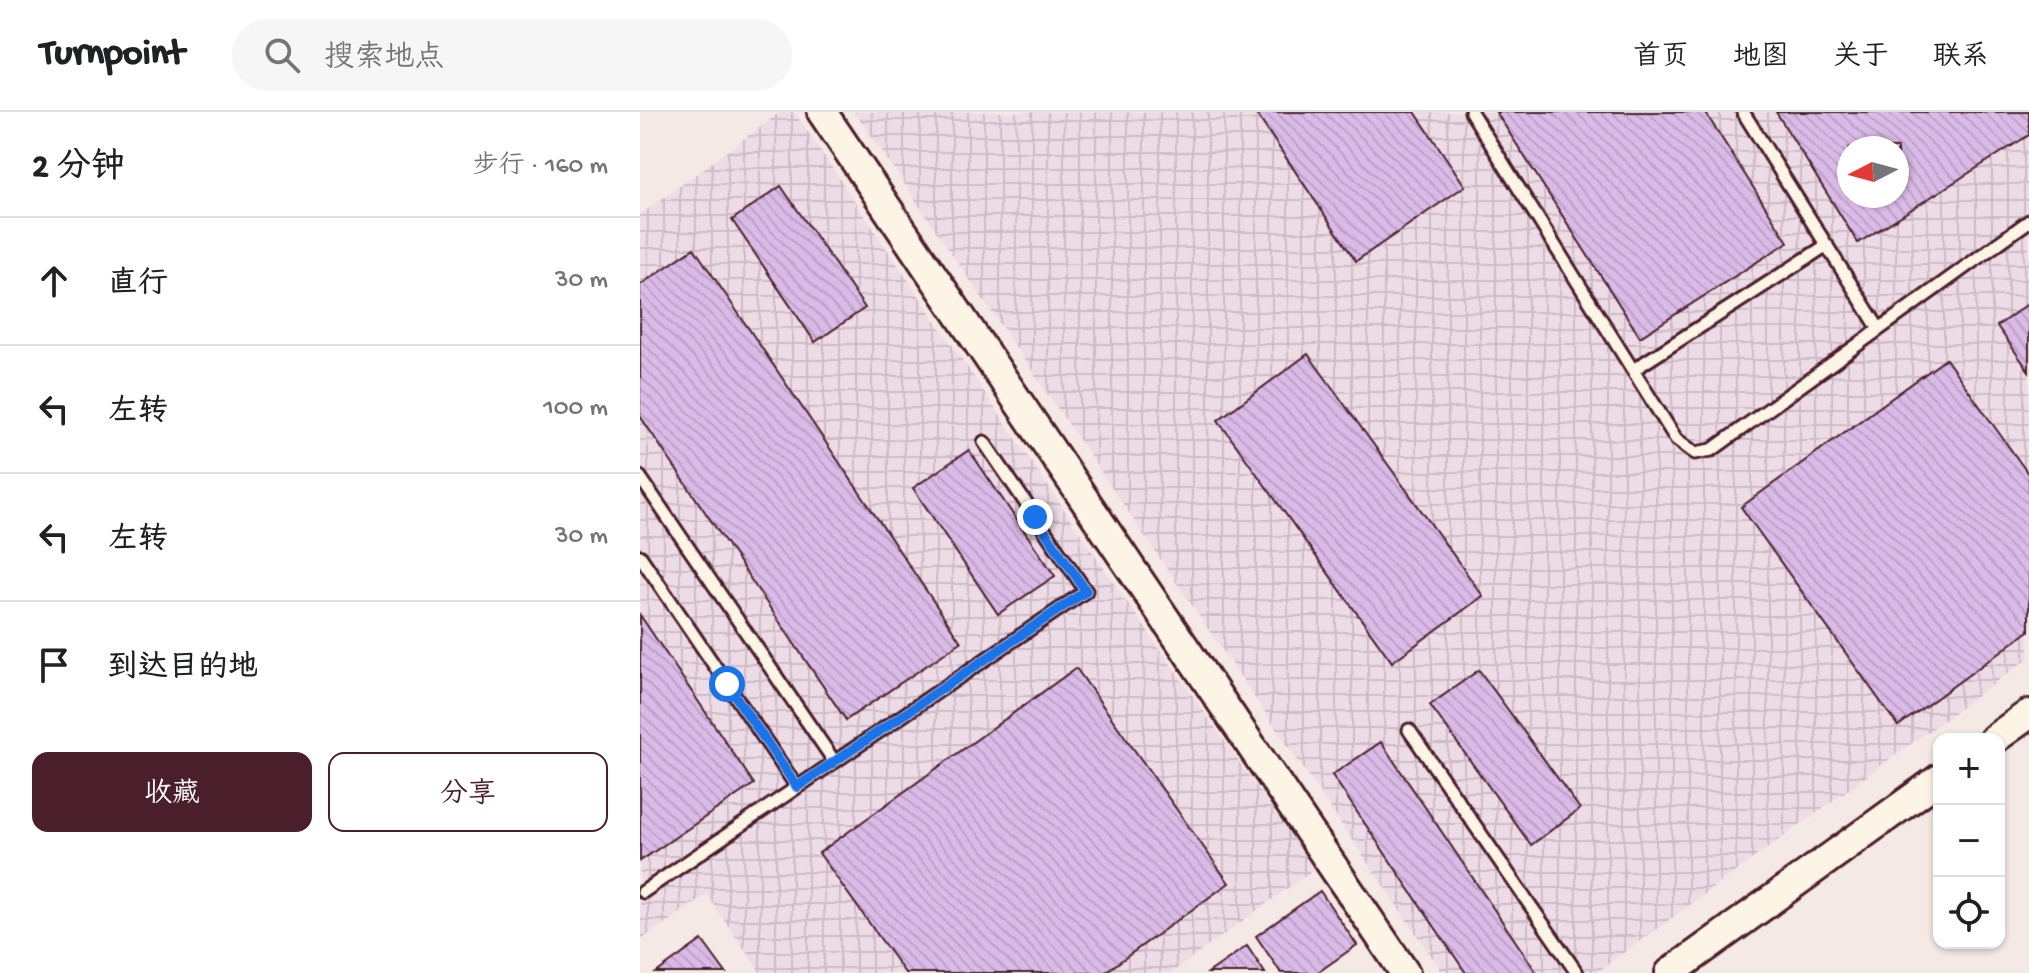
<!DOCTYPE html>
<html lang="zh">
<meta charset="utf-8">
<style>
:root{--surface:#fff;--page:#f6f6f6;--text:#202124;--muted:#757577;--line:#e0e0e0;--accent:#4a1f2b}
body{margin:0;font-family:"Gochi Hand","LXGW WenKai TC",sans-serif;background:var(--page);color:var(--text)}
.controls{position:absolute;right:24px;bottom:24px;display:grid;overflow:hidden;border-radius:16px;box-shadow:0 2px 6px #0004}
.controls button{width:72px;height:72px;display:grid;place-items:center;padding:0;border:0;border-bottom:2px solid var(--line);background:var(--surface);color:var(--text);font:40px sans-serif}
.compass{position:absolute;left:1197px;top:24px;width:72px;height:72px;border-radius:50%;background:var(--surface);box-shadow:0 2px 6px #0004;rotate:264deg}
.stop{position:absolute;width:24px;height:24px;margin:-18px;border:6px solid #1a73e8;border-radius:50%;background:#fff}
.stop.end{background:#1a73e8;border-color:#fff;box-shadow:0 2px 8px #0008}
.list{margin:0;padding:0;list-style:none}
h2{display:flex;justify-content:space-between;align-items:center;height:104px;margin:0;padding:0 32px;font-size:34px}
h2 small{font-size:26px;font-weight:400;color:var(--muted)}
.list li{display:grid;grid-template-columns:52px 1fr auto;gap:24px;align-items:center;box-sizing:border-box;height:128px;padding:0 32px;border-top:2px solid var(--line)}
.list b{display:block;font-size:30px;white-space:nowrap}
.list em{font-size:26px;font-style:normal;color:var(--muted)}
.actions{display:flex;gap:16px;padding:24px 32px}
.actions a{flex:1;padding:18px 0;border:2px solid var(--accent);border-radius:16px;text-align:center;font-size:28px;color:var(--accent)}
.actions .main{background:var(--accent);color:#fff}
.icon{flex:none;width:44px;height:44px;fill:none;stroke:currentColor;stroke-width:2;stroke-linecap:round;stroke-linejoin:round}
.map{position:relative;flex:none;width:1389px;height:861px;overflow:hidden}
header{display:flex;align-items:center;gap:48px;box-sizing:border-box;height:112px;padding:0 40px;background:var(--surface);border-bottom:2px solid var(--line)}
header strong{font-size:38px}
nav{display:flex;gap:44px;margin-inline-start:auto;font-size:28px}
.search{width:560px;height:72px;background:var(--page);display:flex;align-items:center;gap:20px;box-sizing:border-box;padding:0 28px;border-radius:44px;color:var(--muted);font-size:30px}
main{display:flex}
aside{flex:1;background:var(--surface)}
.map>svg:first-child{display:block}
.industrial{fill:url(#industrial-grid);fill-rule:evenodd}
.building{fill:url(#building-back-hatch);stroke:#4a1f2b;stroke-width:2;fill-rule:evenodd}
.lines{fill:none;stroke-linecap:round;stroke-linejoin:round}
.service-casing{stroke:#4a1f2b;stroke-width:17}
.tertiary-casing{stroke:#4a1f2b;stroke-width:34}
.service{stroke:#fcf5e5;stroke-width:11}
.tertiary{stroke:#fcf5e5;stroke-width:28}
.route{stroke:#1a73e8;stroke-width:10}
</style>
<header>
<strong>Turnpoint</strong>
<div class="search"><svg class="icon" aria-label="search" viewBox="0 0 24 24"><circle cx="10" cy="10" r="6"/><path d="M15 15l6 6"/></svg>搜索地点</div>
<nav><a>首页</a><a>地图</a><a>关于</a><a>联系</a></nav>
</header>
<main>
<aside>
<h2>2 分钟<small>步行 · 160 m</small></h2>
<ul class="list">
<li><svg class="icon" aria-label="ahead" viewBox="0 0 24 24"><path d="M12 20V5M6 11l6-6 6 6"/></svg><div><b>直行</b></div><em>30 m</em></li>
<li><svg class="icon" aria-label="left" viewBox="0 0 24 24"><path d="M17 20v-9H6M10 6l-5 5 5 5"/></svg><div><b>左转</b></div><em>100 m</em></li>
<li><svg class="icon" aria-label="left" viewBox="0 0 24 24"><path d="M17 20v-9H6M10 6l-5 5 5 5"/></svg><div><b>左转</b></div><em>30 m</em></li>
<li><svg class="icon" aria-label="arrive" viewBox="0 0 24 24"><path d="M6 21V4h12l-3 4 3 4H6"/></svg><div><b>到达目的地</b></div></li>
</ul>
<div class="actions"><a class="main">收藏</a><a>分享</a></div>
</aside>
<div class="map">
<svg width="1389" height="861" viewBox="0 0 1389 861">
<defs>
<pattern id="industrial-grid" width="8" height="8" patternUnits="userSpaceOnUse" patternTransform="scale(2)"><rect width="8" height="8" fill="#eddbe6"/><path d="M0 4h8M4 0v8" fill="none" stroke="#cdbcc5"/></pattern>
<pattern id="building-back-hatch" width="6" height="6" patternUnits="userSpaceOnUse" patternTransform="scale(2)"><rect width="6" height="6" fill="#dabbe7"/><path d="M-1 5l2 2M0 0l6 6M5-1l2 2" fill="none" stroke="#bda0c6"/></pattern>
</defs>
<rect width="100%" height="100%" fill="#f5e9e5"/>
<filter id="ink" filterUnits="userSpaceOnUse"><feTurbulence type="fractalNoise" baseFrequency=".0125" numOctaves="2"/><feDisplacementMap in="SourceGraphic" scale="16" xChannelSelector="R" yChannelSelector="G"/><feConvolveMatrix kernelMatrix="1 2 1 2 8 2 1 2 1" color-interpolation-filters="sRGB"/></filter>
<g filter="url(#ink)">
<path class="industrial" d="M 141,0 L 154,0 L 480,480 L 674,757 L 531,861 L 121,861 L 67,783 L 0,828 L 0,103 Z
M 215,0 L 1389,0 L 1389,546 L 956,861 L 803,861 ZM 1209,36 L 1257,36 L 1257,84 L 1209,84 Z"/>
<path class="building" d="M 615,0 L 775,0 L 825,74 L 716,149 Z
M 856,0 L 1065,0 L 1148,130 L 1000,225 Z
M 1136,0 L 1389,0 L 1389,23 L 1218,131 ZM 1209,36 L 1257,36 L 1257,84 L 1209,84 Z
M 141,74 L 225,196 L 175,230 L 92,108 Z
M 54,136 L 321,530 L 206,608 L 0,304 L 0,173 Z
M 1389,191 L 1389,259 L 1357,214 Z
M 668,242 L 843,484 L 752,550 L 578,308 Z
M 1306,247 L 1389,363 L 1389,519 L 1258,614 L 1101,395 Z
M 329,338 L 415,464 L 358,502 L 273,376 Z
M 0,503 L 114,672 L 0,749 Z
M 436,556 L 589,771 L 464,861 L 265,861 L 179,741 Z
M 839,558 L 940,697 L 891,733 L 790,593 Z
M 741,630 L 897,861 L 826,861 L 692,663 Z
M 680,779 L 717,833 L 677,861 L 641,861 L 616,824 Z
M 62,828 L 86,861 L 16,861 Z
M 607,834 L 625,861 L 568,861 Z"/>
<g class="lines">
<defs>
<path id="service" d="M 831,0 L 1036,327 L 1055,341 L 1072,338 L 1389,109
M 1103,0 L 1239,217
M 993,258 L 1187,133
M 0,365 L 194,649
M 0,444 L 157,675
M 769,618 L 937,861
M 3,780 L 446,479 L 344,330"/>
<path id="tertiary" d="M 182,0 L 765,861
M 1354,627 L 1389,602
M 1030,861 L 1299,667"/>
</defs>
<use href="#service" class="service-casing"/>
<use href="#tertiary" class="tertiary-casing"/>
<use href="#service" class="service"/>
<use href="#tertiary" class="tertiary"/>
</g>
</g>
<g class="lines" filter="url(#ink)">
<path class="route" d="M 87,572 L 157,675 L 446,479 L 395,405"/>
</g>
</svg>
<div class="controls">
<button>+</button>
<button>−</button>
<button><svg class="icon" aria-label="locate" viewBox="0 0 24 24"><circle cx="12" cy="12" r="6"/><path d="M12 2v4M12 18v4M2 12h4M18 12h4"/></svg></button>
</div>
<svg class="compass" viewBox="-18 -18 36 36"><path d="M0-13l5 13h-10z" fill="#e53935"/><path d="M0 13l5-13h-10z" fill="#757577"/></svg>
<div class="stop" style="left:87px;top:572px"></div>
<div class="stop end" style="left:395px;top:405px"></div>
</div>
</main>
